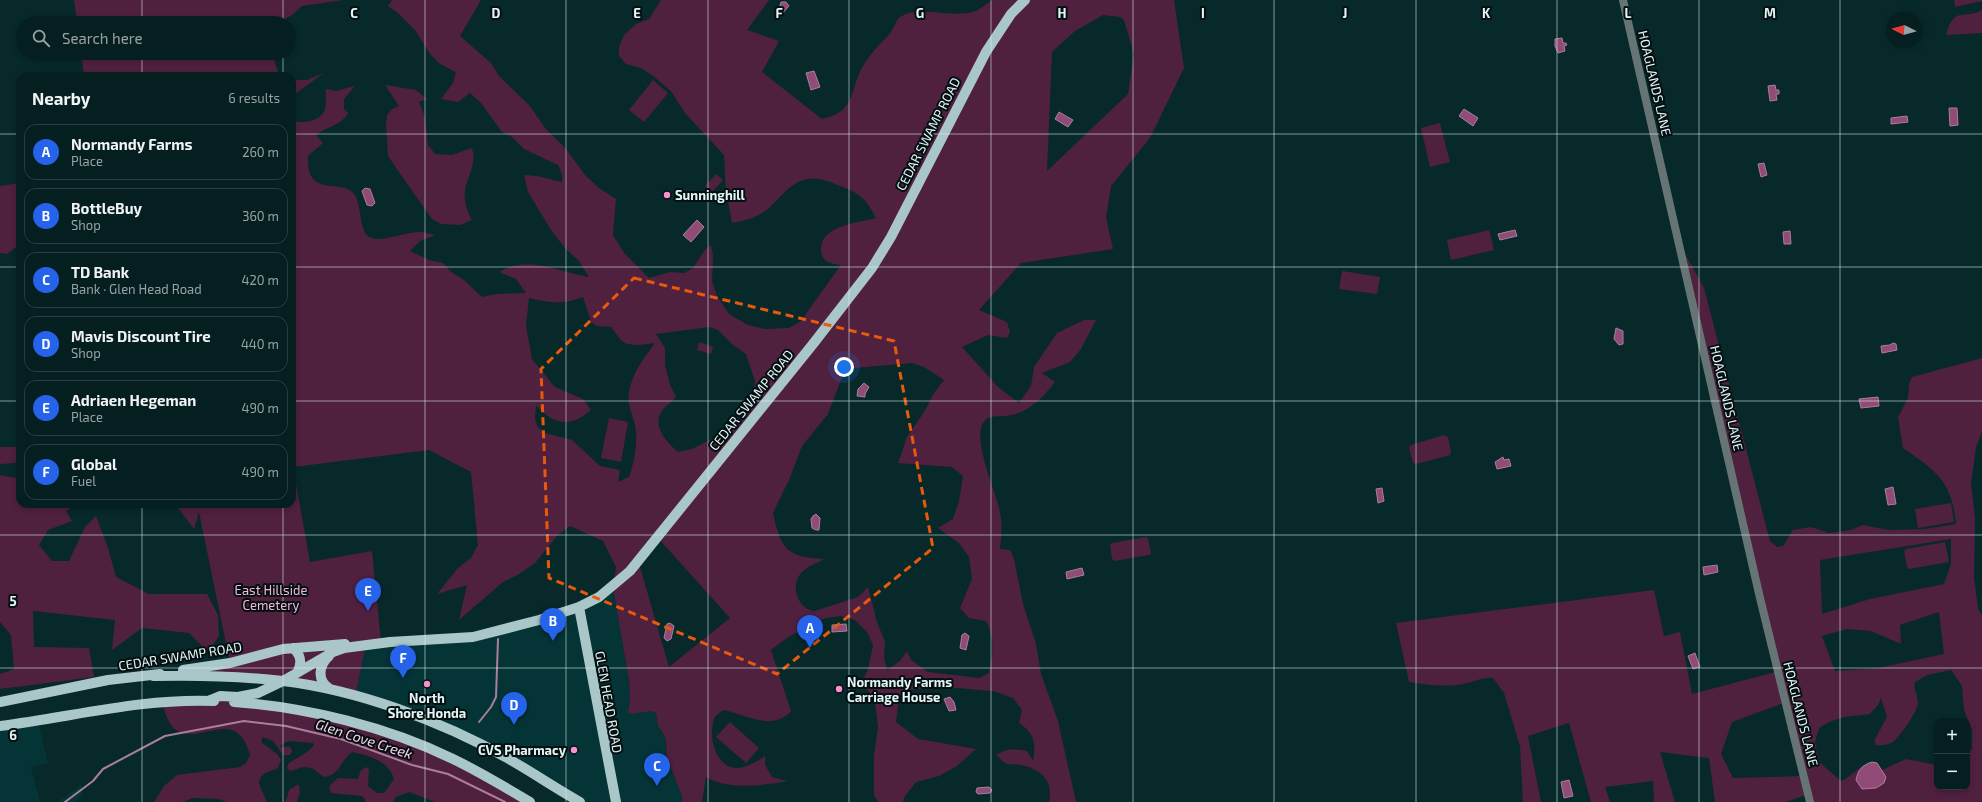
<!DOCTYPE html>
<meta charset="utf-8">
<style>
:root{--surface:#051f20;--page:#132c2d;--text:#f1f3f6;--muted:#97a2a5;--line:#263d3e;--accent:#2563eb}
body{margin:0;font-family:"Exo 2",sans-serif;background:var(--page);color:var(--text)}
.controls{position:absolute;right:12px;bottom:12px;display:grid;overflow:hidden;border-radius:8px;box-shadow:0 2px 6px #0003}
.controls button{width:36px;height:36px;display:grid;place-items:center;padding:0;border:0;border-bottom:1px solid var(--line);background:var(--surface);color:var(--text);font:20px sans-serif}
.compass{position:absolute;left:1886px;top:12px;width:36px;height:36px;border-radius:50%;background:var(--surface);box-shadow:0 2px 6px #0003;rotate:275deg}
.you{position:absolute;left:844px;top:367px;width:14px;height:14px;margin:-10px;border:3px solid #fff;border-radius:50%;background:#1a73e8;box-shadow:0 0 0 6px #1a73e833}
.badge{display:grid;place-items:center;width:26px;height:26px;border-radius:50%;background:var(--accent);color:#fff;font-size:13px;font-weight:700}
.pin{position:absolute;translate:-50% -33px;filter:drop-shadow(0 1px 2px #0008)}
.pin::after{content:'';position:absolute;top:21px;width:14px;height:12px;background:inherit;clip-path:polygon(0 0,100% 0,50% 100%)}
.list{margin:0;padding:0;list-style:none}
h2{display:flex;justify-content:space-between;align-items:center;height:52px;margin:0;padding:0 16px;font-size:17px}
h2 small{font-size:13px;font-weight:400;color:var(--muted)}
.list li{display:grid;grid-template-columns:26px 1fr auto;gap:12px;align-items:center;box-sizing:border-box;height:56px;margin:0 8px 8px;padding:0 8px;border:1px solid var(--line);border-radius:12px}
.list b{display:block;font-size:15px;white-space:nowrap}
.list p{margin:0;font-size:13px;white-space:nowrap;color:var(--muted)}
.list em{font-size:13px;font-style:normal;color:var(--muted)}
.icon{flex:none;width:22px;height:22px;fill:none;stroke:currentColor;stroke-width:2;stroke-linecap:round;stroke-linejoin:round}
.map{position:relative;flex:none;width:1982px;height:802px;overflow:hidden}
.search{position:absolute;background:var(--surface);box-shadow:0 2px 6px #0003;left:16px;top:16px;width:280px;height:44px;display:flex;align-items:center;gap:10px;box-sizing:border-box;padding:0 14px;border-radius:22px;color:var(--muted);font-size:15px}
.panel{position:absolute;background:var(--surface);box-shadow:0 2px 6px #0003;left:16px;top:72px;width:280px;height:436px;border-radius:12px}
.map>svg:first-child{display:block}
.built{fill:#053437}
.green{fill:#50203f;fill-rule:evenodd}
.water{fill:#914b77;stroke:#aa7e9d}
.lines{fill:none;stroke-linecap:round;stroke-linejoin:round}
.stream{stroke:#aa7e9d;stroke-width:2}
.minor{stroke:#667475;stroke-width:8}
.major{stroke:#a9c6c8;stroke-width:10}
.marked{fill:none;stroke:#e8590c;stroke-width:3;stroke-dasharray:8 5;stroke-linejoin:round}
.grid{fill:none;stroke:#e4f5f6;stroke-width:1;stroke-opacity:0.55}
.poi-dot{fill:#f690cf;stroke:#030f10;stroke-width:1.5}
.labels{text-anchor:middle;stroke-width:4;stroke-linejoin:round;paint-order:stroke}
.street-label{font-size:13px;fill:#e4f5f6;stroke:#030f10}
.poi-label{font-size:13px;font-weight:bold;fill:#e4f5f6;stroke:#030f10;text-anchor:start}
.park-label{font-size:13px;fill:#f5b9dc;stroke:#030f10}
.water-label{font-size:14px;font-style:italic;fill:#fdd3eb;stroke:#030f10}
.grid-label{font-size:13px;text-anchor:middle;font-weight:bold;fill:#e4f5f6;stroke:#030f10;stroke-width:4;stroke-linejoin:round;paint-order:stroke}
</style>
<div class="map">
<svg width="1982" height="802" viewBox="0 0 1982 802">
<rect width="100%" height="100%" fill="#07292a"/>
<path class="built" d="M 613,588 L 629,680 L 630,701 L 628,710 L 631,714 L 652,711 L 656,714 L 658,726 L 662,731 L 666,740 L 667,758 L 682,796 L 682,802 L 580,802 L 461,734 L 355,697 L 366,644 L 454,638 L 539,620 Z
M 38,721 L 48,763 L 31,767 L 40,802 L 0,802 L 0,726 Z
M 81,785 L 83,794 L 76,802 L 57,802 Z"/>
<path class="green" d="M 74,0 L 344,0 L 302,6 L 292,15 L 278,23 L 77,23 Z
M 392,0 L 481,0 L 460,36 L 491,63 L 499,76 L 530,106 L 545,128 L 566,149 L 585,175 L 599,188 L 616,199 L 613,235 L 624,253 L 649,278 L 670,272 L 684,273 L 693,268 L 704,251 L 711,245 L 713,255 L 712,281 L 717,296 L 729,314 L 748,325 L 765,329 L 789,328 L 800,322 L 841,265 C 831,263 823,264 821,251 C 819,225 859,223 876,218 C 867,200 860,193 840,186 C 830,182 819,177 808,179 C 789,181 777,204 762,213 C 753,219 742,221 732,223 L 726,191 L 724,155 L 685,113 L 671,91 L 652,75 L 641,68 L 626,64 L 619,56 L 619,47 L 624,35 L 636,24 L 649,19 L 661,0 L 769,0 L 747,30 L 779,41 L 762,72 L 822,119 C 859,111 848,88 865,63 C 872,51 882,43 891,32 C 894,28 896,20 900,17 C 918,5 952,18 973,12 C 981,10 987,2 994,0 C 1002,0 1014,0 1022,0 L 1007,14 L 982,53 L 943,133 C 967,87 988,37 1025,0 L 1174,0 L 1184,68 L 1150,138 L 1111,186 L 1106,218 L 1113,249 L 1021,263 L 979,310 L 1007,322 L 1010,332 L 1007,338 L 988,335 L 962,347 L 998,387 L 1019,403 L 1031,386 L 1034,367 L 1057,333 L 1084,320 L 1096,320 L 1081,349 L 1070,362 L 1042,373 L 1055,382 C 1043,397 1032,410 1012,415 C 1005,417 995,415 988,418 C 965,431 1000,497 1001,519 C 1002,529 1001,539 1000,549 L 1010,550 L 1014,559 L 1023,604 L 1036,644 L 1041,674 L 1058,721 L 1076,802 L 1049,802 C 1054,781 1041,769 1021,765 C 1016,764 1009,765 1005,763 C 1002,761 999,757 996,755 C 1006,748 1016,749 1027,751 L 1033,761 C 1036,743 1035,734 1019,723 L 1022,710 L 1013,698 L 993,691 L 945,687 L 908,690 L 899,697 L 896,722 L 918,739 L 976,749 L 957,766 L 939,776 L 916,782 L 905,796 L 903,802 L 878,802 L 874,795 L 874,756 L 878,727 L 875,702 L 862,681 L 868,670 L 873,645 L 867,632 L 855,620 L 841,616 L 826,618 L 788,637 L 771,650 L 791,711 C 773,732 745,714 723,710 C 720,713 715,715 714,719 C 709,734 713,758 728,766 C 740,772 755,763 765,756 L 765,765 L 772,777 L 787,781 C 762,786 728,790 706,777 L 702,802 L 682,802 L 682,796 L 667,758 L 666,740 L 662,731 L 658,726 L 656,713 L 652,711 L 631,714 L 628,713 L 630,701 L 629,680 L 613,588 L 616,567 L 603,541 L 570,526 L 557,536 L 535,563 L 519,574 L 503,582 L 459,620 L 467,585 L 437,594 L 458,568 L 471,558 L 478,545 L 471,472 L 429,450 L 293,467 L 310,562 L 372,551 L 381,642 L 366,644 L 355,697 C 301,678 241,676 184,673 L 233,663 L 284,650 L 338,645 L 283,649 L 230,663 L 199,512 L 194,529 L 175,504 L 292,504 L 292,120 C 302,125 322,121 325,109 C 327,103 325,95 326,89 L 336,91 L 355,86 L 344,99 L 344,109 L 348,113 C 342,125 326,127 316,135 L 323,143 L 308,156 C 306,201 343,176 355,195 C 362,207 359,234 371,238 C 384,242 405,232 420,232 C 424,232 430,234 435,235 L 420,241 L 410,251 L 429,260 L 443,263 L 451,272 L 464,280 L 482,297 L 496,294 L 526,293 L 516,279 L 499,272 C 529,254 558,272 589,277 L 579,261 L 565,248 L 551,230 L 528,192 L 524,175 L 537,176 L 562,182 L 562,174 L 558,165 L 524,149 L 512,137 L 502,132 L 481,103 L 470,93 L 458,102 L 441,99 L 453,83 L 456,72 L 440,64 L 430,54 L 415,30 L 398,13 L 388,6 ZM 1103,15 L 1120,17 L 1124,20 L 1134,54 L 1128,94 L 1047,171 L 1052,52 L 1075,31 ZM 583,297 L 591,322 L 597,326 L 611,327 C 615,331 617,336 621,340 C 628,348 646,344 655,343 C 644,358 632,373 629,392 C 626,406 635,418 636,431 C 637,447 634,463 629,477 L 618,482 L 620,470 L 600,466 L 572,440 L 545,433 L 537,426 L 535,418 L 536,405 C 553,425 571,428 591,410 L 583,399 L 555,387 L 532,359 L 526,326 L 529,298 C 551,303 562,305 583,297 ZM 709,327 L 718,330 L 733,345 L 746,354 L 755,381 L 754,400 L 750,410 L 722,434 L 692,449 L 678,452 C 668,443 652,428 661,412 C 664,407 672,402 676,397 L 670,385 L 665,365 L 665,348 L 656,334 ZM 912,363 L 924,367 L 944,380 L 934,393 L 924,412 L 907,437 L 898,463 L 952,467 L 963,476 L 959,501 L 953,519 L 938,528 L 959,543 L 969,557 L 972,579 L 960,608 L 969,618 L 986,621 C 995,638 993,654 989,673 L 979,678 L 928,672 L 911,660 L 907,651 L 900,661 L 887,670 L 884,658 L 885,642 L 877,622 L 868,587 L 858,597 L 815,611 C 798,610 789,585 802,572 C 808,566 817,563 824,559 C 786,557 781,549 773,513 L 789,480 L 802,446 L 828,414 L 842,377 L 854,368 ZM 657,537 L 730,618 L 669,667 L 638,560 Z
M 1954,0 L 1982,0 L 1982,1 L 1955,7 Z
M 1982,10 L 1982,33 L 1946,35 C 1954,5 1965,20 1982,10 Z
M 81,53 L 272,53 L 278,72 L 283,76 L 84,76 Z
M 324,73 L 292,96 L 292,80 L 307,80 Z
M 653,80 L 668,93 L 644,122 L 629,110 Z
M 385,85 L 416,90 L 427,99 L 419,102 L 425,117 L 428,145 L 435,154 L 452,155 L 472,148 C 480,174 452,185 472,220 L 460,225 L 441,224 L 432,219 L 401,175 L 388,156 L 386,125 L 387,115 L 392,109 L 399,106 Z
M 1440,123 L 1450,162 L 1430,167 L 1421,128 Z
M 716,174 L 723,180 L 712,192 L 705,186 Z
M 20,183 L 20,244 L 7,254 L 0,253 L 0,186 Z
M 1489,230 L 1494,250 L 1451,260 L 1447,240 Z
M 1679,243 L 1704,288 L 1770,541 L 1777,547 L 1783,546 L 1793,530 L 1811,527 L 1829,533 L 1851,530 L 1863,525 L 1888,530 L 1925,529 L 1956,524 C 1952,481 1936,471 1903,448 L 1898,417 L 1908,398 L 1909,384 L 1912,377 L 1982,358 L 1982,432 L 1976,447 L 1971,484 L 1975,518 L 1974,577 L 1978,608 L 1982,616 L 1982,802 L 1811,802 L 1809,794 L 1786,802 L 1715,802 L 1709,758 L 1660,752 L 1675,802 L 1654,802 L 1653,781 L 1605,787 L 1610,802 L 1591,802 L 1569,723 L 1528,736 L 1541,802 L 1523,802 L 1520,746 L 1504,693 L 1493,678 C 1482,677 1474,682 1463,684 C 1445,687 1427,685 1409,682 L 1396,623 L 1654,590 L 1664,636 L 1680,632 L 1692,694 L 1779,671 ZM 1951,539 L 1951,564 L 1944,584 L 1870,599 L 1822,614 L 1820,560 ZM 1939,612 L 1944,654 L 1878,668 L 1835,671 L 1822,636 L 1847,629 L 1871,631 L 1901,644 L 1900,625 ZM 1951,670 L 1962,686 L 1964,710 L 1972,730 L 1972,749 L 1967,754 L 1967,787 L 1937,787 L 1937,765 L 1906,759 L 1882,770 L 1877,763 C 1863,760 1853,776 1841,781 L 1820,763 L 1815,742 L 1819,728 L 1829,722 L 1844,717 L 1870,714 L 1878,705 L 1881,698 L 1887,717 L 1874,741 L 1876,745 C 1882,746 1889,745 1894,741 C 1900,736 1918,711 1918,703 C 1918,695 1913,690 1915,682 L 1927,675 ZM 1786,702 L 1805,776 L 1733,778 L 1721,754 L 1732,722 Z
M 1342,271 L 1380,277 L 1377,294 L 1339,289 Z
M 699,342 L 713,347 L 711,354 L 697,350 Z
M 609,418 L 628,422 L 621,462 L 601,458 Z
M 1444,435 L 1448,437 L 1451,451 L 1450,455 L 1416,464 L 1413,463 L 1409,448 L 1411,445 Z
M 0,447 L 15,447 L 19,449 L 18,460 L 15,463 L 0,464 Z
M 0,475 L 20,479 L 20,504 L 78,504 L 66,511 L 72,521 L 48,530 L 39,545 L 52,561 L 69,561 L 85,527 L 96,516 L 108,548 L 116,577 L 149,594 L 207,594 L 218,615 L 219,636 L 208,652 L 189,633 L 142,628 L 112,650 L 115,620 L 33,611 L 34,647 L 89,648 L 94,677 L 0,689 L 0,674 L 14,669 L 11,635 L 0,622 Z
M 1951,503 L 1954,522 L 1918,528 L 1915,509 Z
M 1146,537 L 1148,538 L 1151,553 L 1149,555 L 1115,561 L 1112,559 L 1110,545 L 1112,543 Z
M 1945,542 L 1949,562 L 1909,569 L 1907,567 L 1904,551 L 1906,549 Z
M 162,700 L 242,702 L 388,733 L 530,802 L 435,802 L 409,792 L 396,797 L 393,802 L 365,802 L 365,799 L 362,796 L 331,793 L 329,786 L 338,778 L 358,779 L 361,770 L 367,767 L 369,770 L 368,786 L 377,793 L 384,793 L 394,779 C 389,761 368,755 352,752 C 340,760 341,775 324,777 L 312,768 L 303,767 L 291,771 L 287,769 L 288,764 C 297,757 306,755 314,745 L 313,743 L 289,741 L 282,744 L 280,747 L 290,747 L 292,751 L 290,755 L 283,755 L 273,741 L 263,737 L 261,742 L 277,754 L 281,760 L 278,768 L 265,773 L 260,778 L 259,784 L 267,802 L 227,802 L 218,799 L 193,798 L 182,802 L 154,802 L 164,786 L 177,775 L 240,767 L 246,763 L 250,755 C 233,690 176,777 162,700 Z
M 730,722 L 759,748 L 746,763 L 716,737 Z
M 297,785 L 299,785 L 300,792 L 297,802 L 284,802 L 287,798 L 289,790 Z"/>
<path class="water" d="M 781,2 L 786,2 L 789,6 L 781,15 L 778,15 L 776,13 L 776,8 L 780,6 Z
M 1562,38 L 1563,43 L 1566,43 L 1567,45 L 1564,46 L 1565,51 L 1558,53 L 1555,46 L 1555,39 Z
M 814,71 L 820,87 L 811,90 L 806,73 Z
M 1775,85 L 1776,90 L 1779,90 L 1779,94 L 1776,94 L 1777,100 L 1770,101 L 1768,86 Z
M 1949,108 L 1957,108 L 1958,125 L 1950,126 Z
M 1464,109 L 1478,118 L 1473,126 L 1459,116 Z
M 1059,112 L 1073,120 L 1068,127 L 1055,119 Z
M 1907,116 L 1908,122 L 1891,124 L 1891,118 Z
M 1764,163 L 1767,175 L 1761,177 L 1758,164 Z
M 365,188 L 370,189 L 375,203 L 372,206 L 367,205 L 362,191 Z
M 697,220 L 704,227 L 691,242 L 683,235 Z
M 1515,230 L 1517,236 L 1500,240 L 1498,234 Z
M 1790,231 L 1791,244 L 1784,244 L 1783,232 Z
M 1616,328 L 1623,331 L 1623,344 L 1619,345 L 1614,339 Z
M 1893,343 L 1896,344 L 1897,350 L 1882,353 L 1881,346 L 1890,345 Z
M 864,383 L 869,387 L 865,394 L 865,397 L 857,396 L 858,389 Z
M 1878,397 L 1879,406 L 1861,408 L 1859,399 Z
M 1503,457 L 1504,460 L 1509,459 L 1511,466 L 1497,469 L 1495,462 Z
M 1893,487 L 1896,504 L 1888,505 L 1885,489 Z
M 1382,488 L 1384,501 L 1378,503 L 1376,489 Z
M 816,514 L 820,518 L 819,530 L 816,530 L 812,528 L 811,519 L 813,516 Z
M 1717,565 L 1718,572 L 1704,575 L 1703,567 Z
M 1082,568 L 1084,575 L 1067,579 L 1066,572 Z
M 670,623 L 674,626 L 671,639 L 667,641 L 664,638 L 667,624 Z
M 846,624 L 847,631 L 832,632 L 832,625 Z
M 965,633 L 969,636 L 966,650 L 960,648 L 962,635 Z
M 1695,653 L 1700,667 L 1693,669 L 1688,656 Z
M 950,697 L 954,702 L 956,710 L 949,711 L 944,699 Z
M 1872,762 L 1877,763 L 1886,777 L 1884,783 L 1876,788 L 1862,789 L 1856,780 C 1858,770 1862,765 1872,762 Z
M 1569,780 L 1573,796 L 1564,798 L 1561,782 Z
M 989,787 L 992,790 L 990,793 L 978,794 L 976,792 L 977,788 Z"/>
<g class="lines">
<path class="stream" d="M 479,722 L 491,707 L 496,697 L 498,639
M 65,802 L 93,781 L 103,769 L 165,736 L 244,721 L 286,726 L 341,739 L 412,765 L 448,774 L 505,802"/>
<path class="minor" d="M 1623,0 L 1760,598 L 1810,802"/>
<path class="major" d="M 579,607 L 616,802
M 293,648 C 301,655 302,662 298,671
M 329,656 C 318,666 317,681 330,689
M 183,670 L 230,663 L 283,649 L 345,644
M 153,676 C 196,675 239,676 283,681 C 358,690 441,721 507,758 C 532,772 555,788 580,802
M 208,701 L 220,696 L 238,697 L 258,693 L 283,681 L 333,652 L 344,648 L 390,642 L 473,637 L 539,620 L 579,607 L 599,597 L 630,571 L 813,344 L 872,268 L 891,237 L 986,52 L 1011,14 L 1025,0
M 0,702 L 108,680 L 160,674
M 234,702 C 306,707 388,727 453,759 C 480,772 505,787 530,802
M 0,726 C 72,717 141,698 214,701"/>
</g>
<path class="marked" d="M 634,278 L 894,341 L 933,548 L 777,674 L 549,578 L 541,369 Z"/>
<path class="grid" d="M 142,0 L 142,23M 283,0 L 283,23M 425,0 L 425,802M 566,0 L 566,802M 708,0 L 708,802M 849,0 L 849,802M 991,0 L 991,802M 1133,0 L 1133,802M 1274,0 L 1274,802M 1416,0 L 1416,802M 1557,0 L 1557,802M 1699,0 L 1699,802M 1840,0 L 1840,802M 142,53 L 142,76M 283,53 L 283,76M 0,134 L 20,134M 292,134 L 1982,134M 0,267 L 20,267M 292,267 L 1982,267M 0,401 L 20,401M 292,401 L 1982,401M 142,504 L 142,802M 283,504 L 283,802M 0,535 L 1982,535M 0,668 L 1982,668"/>
<g class="poi-dot">
<circle cx="667" cy="195" r="4"/>
<circle cx="427" cy="684" r="4"/>
<circle cx="839" cy="689" r="4"/>
<circle cx="574" cy="750" r="4"/>
</g>
<g class="labels">
<g class="street-label">
<text transform="translate(1655 83) rotate(77)" y="5">HOAGLANDS LANE</text>
<text transform="translate(928 134) rotate(-63)" y="5">CEDAR SWAMP ROAD</text>
<text transform="translate(1727 398) rotate(77)" y="5">HOAGLANDS LANE</text>
<text transform="translate(751 400) rotate(-51)" y="5">CEDAR SWAMP ROAD</text>
<text transform="translate(180 656) rotate(-9)" y="5">CEDAR SWAMP ROAD</text>
<text transform="translate(609 702) rotate(80)" y="5">GLEN HEAD ROAD</text>
<text transform="translate(1801 714) rotate(76)" y="5">HOAGLANDS LANE</text>
</g>
<g class="poi-label">
<text x="675" y="200">Sunninghill</text>
<text x="847" y="687">Normandy Farms<tspan x="847" dy="15">Carriage House</tspan></text>
<text x="427" y="703" text-anchor="middle">North<tspan x="427" dy="15">Shore Honda</tspan></text>
<text x="566" y="755" text-anchor="end">CVS Pharmacy</text>
</g>
<g class="park-label">
<text x="271" y="595">East Hillside<tspan x="271" dy="15">Cemetery</tspan></text>
</g>
<g class="water-label">
<text transform="translate(364 739) rotate(18)" y="5">Glen Cove Creek</text>
</g>
</g>
<g class="grid-label">
<text x="354" y="18">C</text>
<text x="496" y="18">D</text>
<text x="637" y="18">E</text>
<text x="779" y="18">F</text>
<text x="920" y="18">G</text>
<text x="1062" y="18">H</text>
<text x="1203" y="18">I</text>
<text x="1345" y="18">J</text>
<text x="1486" y="18">K</text>
<text x="1628" y="18">L</text>
<text x="1770" y="18">M</text>
<text x="13" y="606">5</text>
<text x="13" y="740">6</text>
</g>
</svg>
<div class="controls">
<button>+</button>
<button>−</button>
</div>
<svg class="compass" viewBox="-18 -18 36 36"><path d="M0-13l5 13h-10z" fill="#e53935"/><path d="M0 13l5-13h-10z" fill="#97a2a5"/></svg>
<div class="you"></div>
<div class="pin badge" style="left:810px;top:648px">A</div>
<div class="pin badge" style="left:553px;top:641px">B</div>
<div class="pin badge" style="left:657px;top:786px">C</div>
<div class="pin badge" style="left:514px;top:725px">D</div>
<div class="pin badge" style="left:368px;top:611px">E</div>
<div class="pin badge" style="left:403px;top:678px">F</div>
<div class="search"><svg class="icon" aria-label="search" viewBox="0 0 24 24"><circle cx="10" cy="10" r="6"/><path d="M15 15l6 6"/></svg>Search here</div>
<section class="panel">
<h2>Nearby<small>6 results</small></h2>
<ul class="list">
<li><span class="badge">A</span><div><b>Normandy Farms</b><p>Place</p></div><em>260 m</em></li>
<li><span class="badge">B</span><div><b>BottleBuy</b><p>Shop</p></div><em>360 m</em></li>
<li><span class="badge">C</span><div><b>TD Bank</b><p>Bank · Glen Head Road</p></div><em>420 m</em></li>
<li><span class="badge">D</span><div><b>Mavis Discount Tire</b><p>Shop</p></div><em>440 m</em></li>
<li><span class="badge">E</span><div><b>Adriaen Hegeman</b><p>Place</p></div><em>490 m</em></li>
<li><span class="badge">F</span><div><b>Global</b><p>Fuel</p></div><em>490 m</em></li>
</ul>
</section>
</div>
